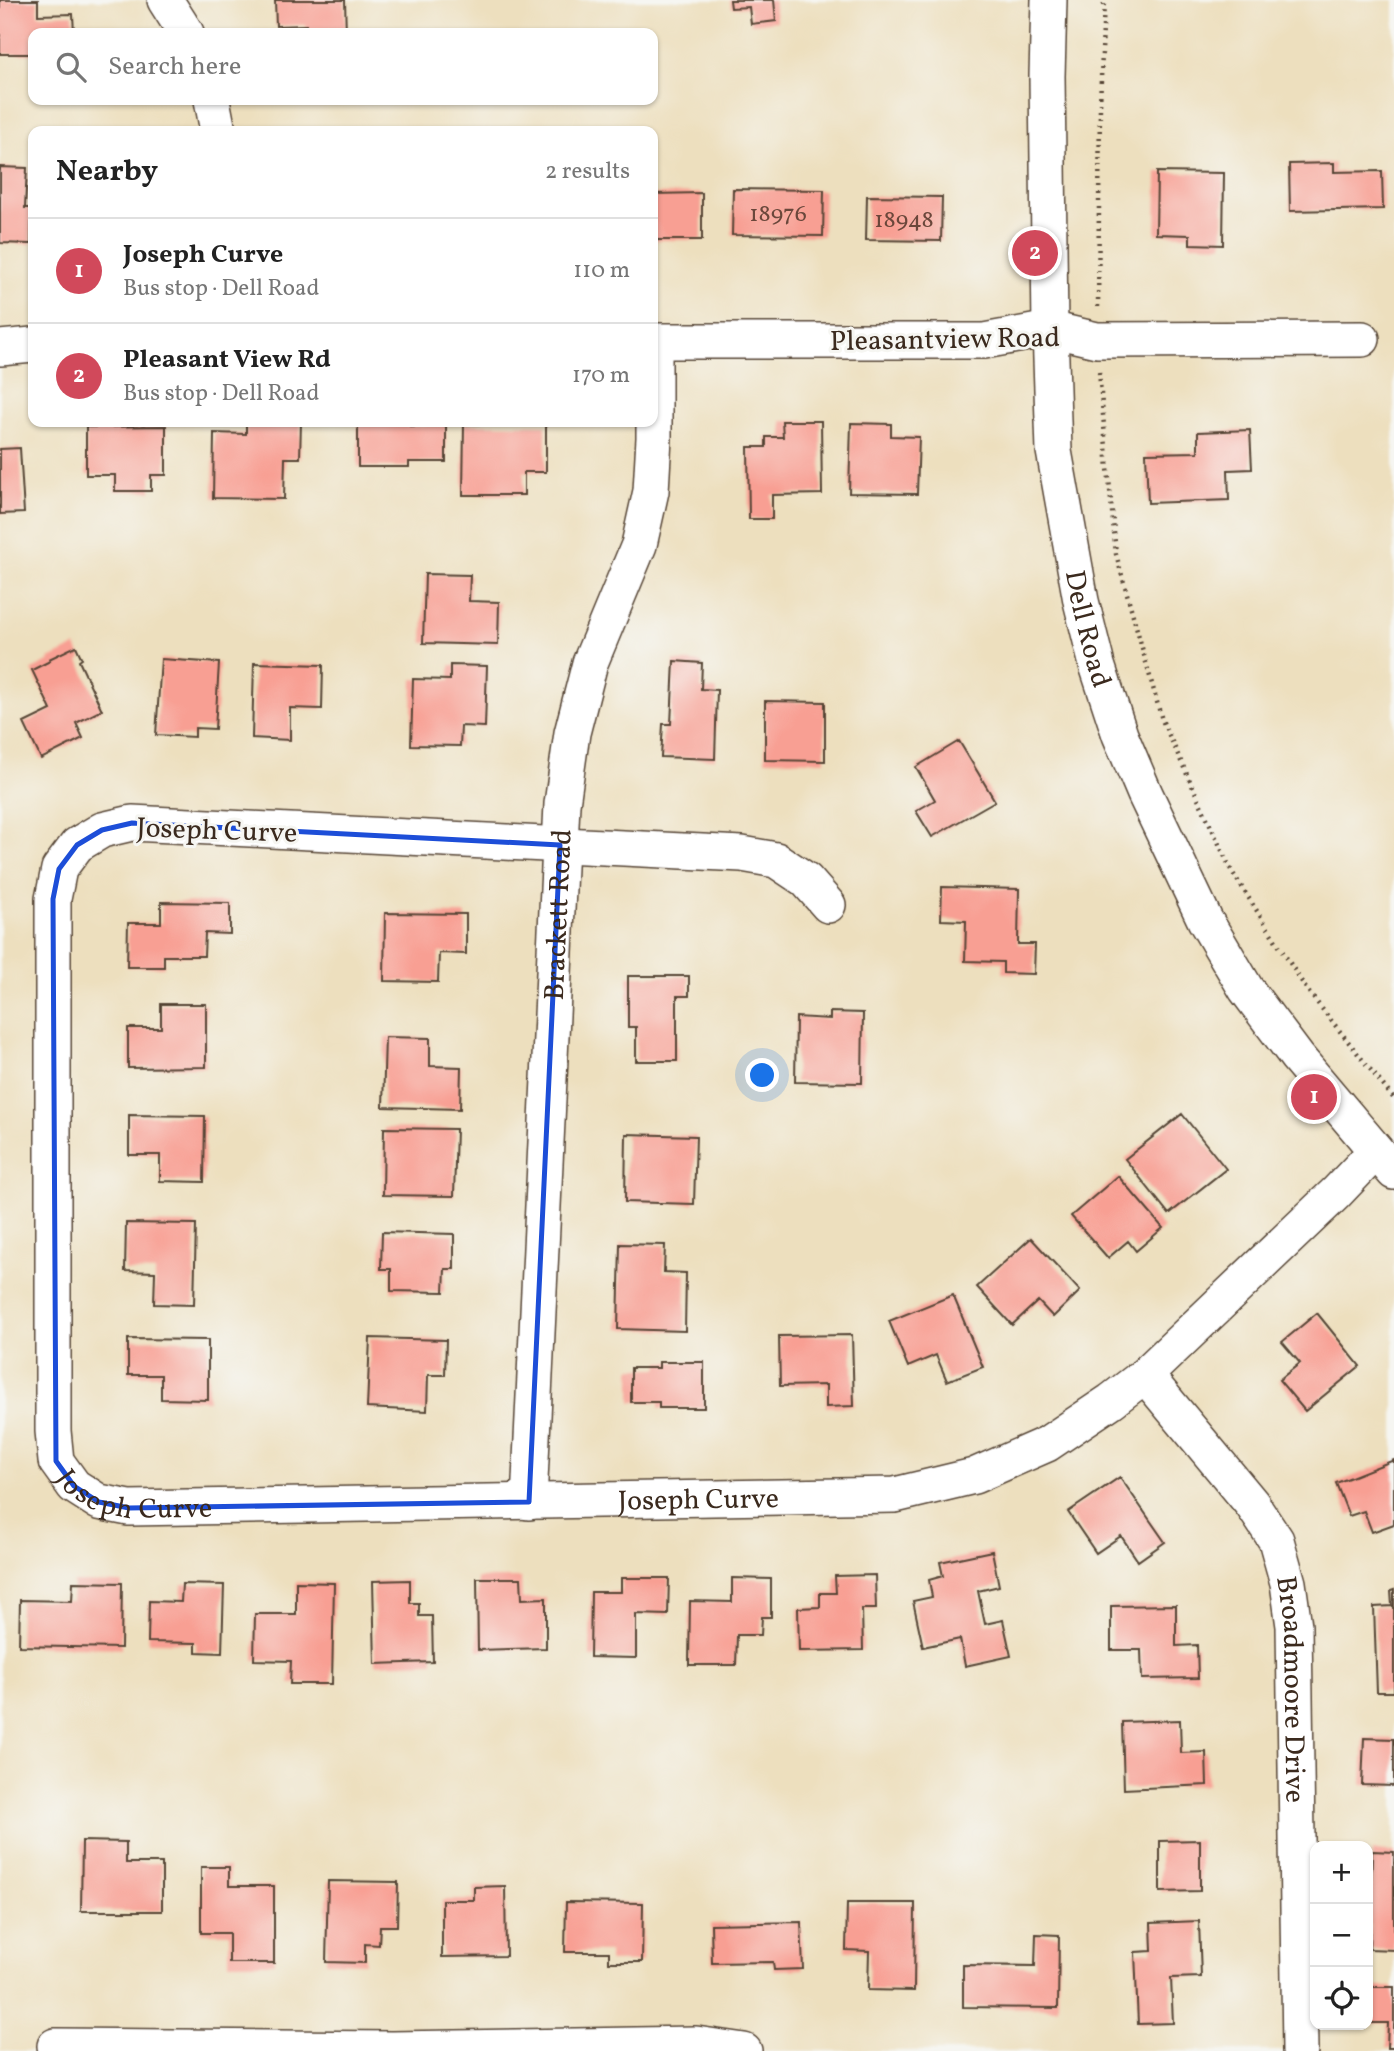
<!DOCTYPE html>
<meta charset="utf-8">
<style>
:root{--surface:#fff;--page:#f2f2f2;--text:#222;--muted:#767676;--line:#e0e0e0;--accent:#d1495b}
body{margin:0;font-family:Vollkorn,serif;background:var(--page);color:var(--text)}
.controls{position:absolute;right:21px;bottom:21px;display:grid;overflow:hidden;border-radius:14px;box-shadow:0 2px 5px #0004}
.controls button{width:63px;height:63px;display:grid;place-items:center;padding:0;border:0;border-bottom:2px solid var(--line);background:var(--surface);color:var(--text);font:35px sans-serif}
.you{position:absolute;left:763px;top:1076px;width:24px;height:24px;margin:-18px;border:5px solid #fff;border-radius:50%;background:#1a73e8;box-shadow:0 0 0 10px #1a73e833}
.badge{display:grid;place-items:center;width:46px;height:46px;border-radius:50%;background:var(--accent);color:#fff;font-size:23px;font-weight:700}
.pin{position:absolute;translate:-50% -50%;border:4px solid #fff;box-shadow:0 2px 7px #0006}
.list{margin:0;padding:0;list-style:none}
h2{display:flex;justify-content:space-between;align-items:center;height:91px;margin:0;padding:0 28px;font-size:30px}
h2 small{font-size:23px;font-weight:400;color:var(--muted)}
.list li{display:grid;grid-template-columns:46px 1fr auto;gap:21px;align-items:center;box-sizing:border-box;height:105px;padding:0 28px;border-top:2px solid var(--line)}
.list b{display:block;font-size:26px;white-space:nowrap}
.list p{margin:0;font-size:23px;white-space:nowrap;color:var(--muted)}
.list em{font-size:23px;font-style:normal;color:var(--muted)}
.icon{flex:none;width:38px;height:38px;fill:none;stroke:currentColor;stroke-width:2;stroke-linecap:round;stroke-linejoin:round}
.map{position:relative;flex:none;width:1394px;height:2051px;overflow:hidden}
.search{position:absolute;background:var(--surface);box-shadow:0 2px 5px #0004;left:28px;top:28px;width:630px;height:77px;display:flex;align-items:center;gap:18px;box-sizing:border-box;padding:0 24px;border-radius:14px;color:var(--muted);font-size:26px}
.panel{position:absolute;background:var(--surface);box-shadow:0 2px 5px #0004;left:28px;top:126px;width:630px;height:301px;border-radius:14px}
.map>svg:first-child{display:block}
.building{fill:#f89f93}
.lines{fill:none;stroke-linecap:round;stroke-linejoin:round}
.minor-casing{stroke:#564536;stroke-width:38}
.path{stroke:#564536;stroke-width:4.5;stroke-dasharray:2 5;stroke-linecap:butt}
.minor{stroke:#fff;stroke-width:35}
.marked{fill:none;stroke:#1d4ed8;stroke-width:5;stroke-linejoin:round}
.labels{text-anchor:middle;stroke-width:6;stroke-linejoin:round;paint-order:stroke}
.number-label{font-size:24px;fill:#6a473b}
.street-label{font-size:28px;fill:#3b2a1e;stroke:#f6f6f2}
</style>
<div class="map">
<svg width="1394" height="2051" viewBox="0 0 1394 2051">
<rect width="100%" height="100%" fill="#f6f6f2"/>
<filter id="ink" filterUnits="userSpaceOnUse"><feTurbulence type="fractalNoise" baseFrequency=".0143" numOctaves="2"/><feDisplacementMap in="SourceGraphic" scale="14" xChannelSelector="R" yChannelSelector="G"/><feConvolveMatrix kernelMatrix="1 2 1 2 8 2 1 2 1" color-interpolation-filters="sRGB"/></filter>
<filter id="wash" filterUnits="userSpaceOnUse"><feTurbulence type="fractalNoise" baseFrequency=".00686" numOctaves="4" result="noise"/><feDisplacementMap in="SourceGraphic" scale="28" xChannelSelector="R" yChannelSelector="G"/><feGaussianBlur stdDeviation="1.57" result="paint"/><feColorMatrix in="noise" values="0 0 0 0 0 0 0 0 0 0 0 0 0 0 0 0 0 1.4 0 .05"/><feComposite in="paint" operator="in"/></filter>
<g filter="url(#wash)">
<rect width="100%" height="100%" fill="#eddfbe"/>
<g id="blocks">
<path class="building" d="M 0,0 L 38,0 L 38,15 L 73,14 L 74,33 L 33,33 L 33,54 L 0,54 Z
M 275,0 L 345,0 L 346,33 L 306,33 L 306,25 L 276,26 Z
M 730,0 L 774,0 L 776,21 L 751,24 L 749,7 L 731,8 Z
M 1334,163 L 1334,172 L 1382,171 L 1383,209 L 1290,211 L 1289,164 Z
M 0,167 L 27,168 L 25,208 L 32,208 L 31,244 L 0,243 Z
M 1157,172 L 1224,173 L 1223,245 L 1190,244 L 1190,235 L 1156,234 Z
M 733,189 L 824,190 L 823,236 L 732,235 Z
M 702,193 L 702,240 L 653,240 L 653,194 Z
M 867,196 L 942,197 L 941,241 L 866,240 Z
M 782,421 L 821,421 L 822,494 L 772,495 L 772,519 L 749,519 L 748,447 L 766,447 L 766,437 L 783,437 Z
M 246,422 L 301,422 L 300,458 L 285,458 L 284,499 L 213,498 L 214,433 L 246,434 Z
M 358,422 L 410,422 L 410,426 L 446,425 L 446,462 L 409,462 L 409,467 L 358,467 Z
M 851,423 L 891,424 L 891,436 L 919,437 L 917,494 L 849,493 Z
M 464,424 L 546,425 L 546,472 L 524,472 L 524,495 L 463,495 Z
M 166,426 L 166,475 L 151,475 L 151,491 L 115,491 L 115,475 L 86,475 L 86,427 Z
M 1250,430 L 1252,469 L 1228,470 L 1229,500 L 1148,503 L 1146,453 L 1198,452 L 1198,432 Z
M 20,448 L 24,513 L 0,514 L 0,449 Z
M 425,574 L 470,575 L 469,601 L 499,602 L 498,645 L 423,643 Z
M 76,646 L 82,659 L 79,661 L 102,710 L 76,723 L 83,738 L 41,759 L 24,723 L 51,710 L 32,670 L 50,661 L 49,659 Z
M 161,659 L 219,663 L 215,729 L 195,728 L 195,737 L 156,735 Z
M 674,661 L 702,663 L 701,689 L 717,690 L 715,759 L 661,757 L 663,724 L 671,724 Z
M 254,663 L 323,665 L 322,709 L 290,708 L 290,740 L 252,738 Z
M 450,665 L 487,666 L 485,727 L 461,726 L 460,746 L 411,745 L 413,679 L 450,680 Z
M 765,701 L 825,702 L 825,761 L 765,760 Z
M 959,741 L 995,801 L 932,837 L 916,811 L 935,800 L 916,767 Z
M 942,887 L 1019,889 L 1018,944 L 1035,944 L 1034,974 L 1003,973 L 1003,962 L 965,961 L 966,921 L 941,920 Z
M 161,902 L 230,903 L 230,934 L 205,933 L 204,956 L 164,956 L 164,967 L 127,967 L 128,923 L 161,923 Z
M 385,913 L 466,914 L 466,954 L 439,953 L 438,982 L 384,981 Z
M 628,976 L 689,976 L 689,996 L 677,996 L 677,1061 L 636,1061 L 636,1027 L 628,1027 Z
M 161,1004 L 206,1004 L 206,1067 L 128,1068 L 128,1028 L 161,1028 Z
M 830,1012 L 863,1013 L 862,1083 L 795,1082 L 796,1017 L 830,1019 Z
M 385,1037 L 430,1038 L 430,1066 L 461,1067 L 460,1109 L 383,1107 Z
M 1182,1114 L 1226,1169 L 1169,1214 L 1125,1159 Z
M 129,1115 L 205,1116 L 204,1182 L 160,1181 L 160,1155 L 129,1155 Z
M 384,1128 L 456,1129 L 454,1196 L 383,1195 Z
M 626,1134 L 696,1136 L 694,1204 L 625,1202 Z
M 1118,1176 L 1163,1228 L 1136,1251 L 1128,1241 L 1108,1258 L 1071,1216 Z
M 126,1223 L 196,1224 L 194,1305 L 154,1304 L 155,1272 L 125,1271 Z
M 382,1232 L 454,1234 L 454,1269 L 445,1269 L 444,1292 L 391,1291 L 391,1269 L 381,1269 Z
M 1031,1238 L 1080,1291 L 1053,1317 L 1038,1301 L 1012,1325 L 977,1287 Z
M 620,1244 L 665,1245 L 664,1272 L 686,1273 L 685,1331 L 618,1329 Z
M 953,1295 L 983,1367 L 947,1381 L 936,1355 L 908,1367 L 889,1321 Z
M 1317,1313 L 1360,1366 L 1305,1411 L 1279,1380 L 1300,1363 L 1282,1342 Z
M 852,1335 L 854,1406 L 826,1407 L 826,1385 L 780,1386 L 779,1336 Z
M 370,1338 L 446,1340 L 445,1375 L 428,1375 L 427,1411 L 367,1408 Z
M 128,1339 L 208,1340 L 208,1400 L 161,1399 L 161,1375 L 128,1375 Z
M 659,1362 L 704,1362 L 704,1408 L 659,1408 L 659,1402 L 631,1402 L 631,1368 L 659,1368 Z
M 1394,1460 L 1394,1524 L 1372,1532 L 1364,1511 L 1349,1516 L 1336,1483 Z
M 1120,1477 L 1165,1542 L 1138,1561 L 1121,1536 L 1096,1553 L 1068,1512 Z
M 992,1551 L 999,1586 L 978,1591 L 985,1624 L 1003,1620 L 1011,1656 L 965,1666 L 960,1639 L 923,1647 L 913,1601 L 932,1597 L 929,1580 L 943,1576 L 940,1562 Z
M 875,1575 L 876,1609 L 862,1609 L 863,1650 L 799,1651 L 798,1608 L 820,1607 L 820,1593 L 836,1593 L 835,1576 Z
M 477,1578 L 521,1578 L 522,1599 L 546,1598 L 546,1648 L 478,1650 Z
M 621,1578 L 669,1578 L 668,1615 L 636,1614 L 636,1658 L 590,1657 L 591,1592 L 621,1592 Z
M 732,1578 L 771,1579 L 771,1617 L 762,1617 L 761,1635 L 737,1635 L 736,1665 L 689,1665 L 690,1601 L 732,1602 Z
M 410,1580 L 410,1603 L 419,1603 L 419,1616 L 432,1616 L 433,1662 L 375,1664 L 373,1581 Z
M 73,1582 L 122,1583 L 121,1648 L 19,1646 L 20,1600 L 72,1601 Z
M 296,1582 L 334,1583 L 332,1684 L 290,1684 L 291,1661 L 254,1660 L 255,1614 L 296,1614 Z
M 182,1584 L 224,1585 L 222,1653 L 196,1652 L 196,1643 L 148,1642 L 149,1601 L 181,1602 Z
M 1394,1590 L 1394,1692 L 1377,1692 L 1374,1607 L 1392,1606 L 1391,1591 Z
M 1176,1605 L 1176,1646 L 1197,1645 L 1198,1678 L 1142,1679 L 1141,1650 L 1111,1650 L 1111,1606 Z
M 1180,1720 L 1181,1753 L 1206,1752 L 1207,1785 L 1124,1789 L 1122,1722 Z
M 1364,1738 L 1394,1739 L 1394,1786 L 1362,1785 Z
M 1200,1840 L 1200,1891 L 1160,1892 L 1160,1841 Z
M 82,1841 L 126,1842 L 126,1863 L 162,1863 L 162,1911 L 81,1911 Z
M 1372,1851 L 1394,1852 L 1394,1950 L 1369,1949 Z
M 201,1867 L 229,1867 L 229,1886 L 274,1886 L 274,1963 L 229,1963 L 229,1933 L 201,1933 Z
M 328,1881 L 398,1882 L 397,1926 L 380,1926 L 379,1945 L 365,1944 L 365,1963 L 326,1962 Z
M 505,1886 L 506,1956 L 442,1957 L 442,1900 L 474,1900 L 474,1887 Z
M 566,1902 L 643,1903 L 642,1962 L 609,1962 L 609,1952 L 565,1952 Z
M 847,1903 L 915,1903 L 914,1991 L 868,1990 L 869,1951 L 846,1950 Z
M 1199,1921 L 1201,1977 L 1171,1978 L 1173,2023 L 1138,2024 L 1135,1952 L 1152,1951 L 1151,1923 Z
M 801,1922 L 803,1969 L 774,1970 L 773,1962 L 712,1963 L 711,1924 Z
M 1036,1934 L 1059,1935 L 1058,2008 L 963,2007 L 963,1965 L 1035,1966 Z
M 1368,1987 L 1394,1987 L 1394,2048 L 1387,2048 L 1388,2023 L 1368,2023 Z"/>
</g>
</g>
<g filter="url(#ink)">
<use href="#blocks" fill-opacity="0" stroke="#564536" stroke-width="2"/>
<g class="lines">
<defs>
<g id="minor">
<path d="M 165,0 L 186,33"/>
<path id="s1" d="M 1049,0 L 1047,76 L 1050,329 L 1054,451 L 1081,601 L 1097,665 L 1120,735 L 1145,794 L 1205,920 L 1246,989 L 1297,1057 L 1394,1172"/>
<path d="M 212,100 L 218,131"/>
<path d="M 653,341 L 984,341 L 1050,329 L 1097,340 L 1362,339"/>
<path d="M 0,348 L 33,345"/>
<path id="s2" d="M 828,905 L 806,880 L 776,860 L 742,854 L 132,823 L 102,830 L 77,845 L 59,869 L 53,899 L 53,1431 L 56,1461 L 74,1486 L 99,1502 L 129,1508 L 895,1495 L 974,1476 L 1047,1444 L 1111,1401 L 1145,1375 L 1336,1193 L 1375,1152"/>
<path id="s3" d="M 1145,1375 L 1252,1504 L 1276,1540 L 1288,1583 L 1294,1626 L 1300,2051"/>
<path id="s4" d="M 529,1502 L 562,804 L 572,733 L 590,663 L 639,545 L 651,491 L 654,438 L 654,341"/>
<path d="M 55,2046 L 392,2049 L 696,2044 L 744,2051"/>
</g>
</defs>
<use href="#minor" class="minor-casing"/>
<path class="path" d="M 1098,307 L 1100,105 L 1104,0
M 1099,372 L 1116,554 L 1162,720 L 1231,870 L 1307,990 L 1394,1099"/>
<use href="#minor" class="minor"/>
</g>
</g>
<path class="marked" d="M 132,823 L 560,845 L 529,1502 L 129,1508 L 99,1502 L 74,1486 L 56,1461 L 53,899 L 59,869 L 77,845 L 102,830 Z"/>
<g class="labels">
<g class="number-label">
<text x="778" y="221">18976</text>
<text x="904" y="227">18948</text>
</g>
<g class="street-label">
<text transform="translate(945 338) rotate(-1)" y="10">Pleasantview Road</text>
<text dy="10" stroke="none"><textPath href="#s1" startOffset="632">Dell Road</textPath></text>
<text transform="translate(217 829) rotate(2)" y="10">Joseph Curve</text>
<text dy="10" stroke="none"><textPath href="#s4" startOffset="588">Brackett Road</textPath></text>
<text dy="10" stroke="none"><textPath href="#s2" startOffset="1491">Joseph Curve</textPath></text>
<text dy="10" stroke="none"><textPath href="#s2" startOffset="2058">Joseph Curve</textPath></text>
<text dy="10" stroke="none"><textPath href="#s3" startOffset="362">Broadmoore Drive</textPath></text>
</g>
</g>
</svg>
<div class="controls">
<button>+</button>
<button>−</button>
<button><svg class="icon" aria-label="locate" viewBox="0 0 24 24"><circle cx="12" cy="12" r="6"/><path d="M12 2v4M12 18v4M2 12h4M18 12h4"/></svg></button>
</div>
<div class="you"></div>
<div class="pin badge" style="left:1314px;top:1097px">1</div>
<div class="pin badge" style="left:1035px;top:253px">2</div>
<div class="search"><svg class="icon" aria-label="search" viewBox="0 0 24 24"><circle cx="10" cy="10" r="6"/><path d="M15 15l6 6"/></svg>Search here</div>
<section class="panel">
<h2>Nearby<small>2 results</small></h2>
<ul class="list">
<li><span class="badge">1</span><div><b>Joseph Curve</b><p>Bus stop · Dell Road</p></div><em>110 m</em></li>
<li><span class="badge">2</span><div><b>Pleasant View Rd</b><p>Bus stop · Dell Road</p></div><em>170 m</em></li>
</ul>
</section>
</div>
